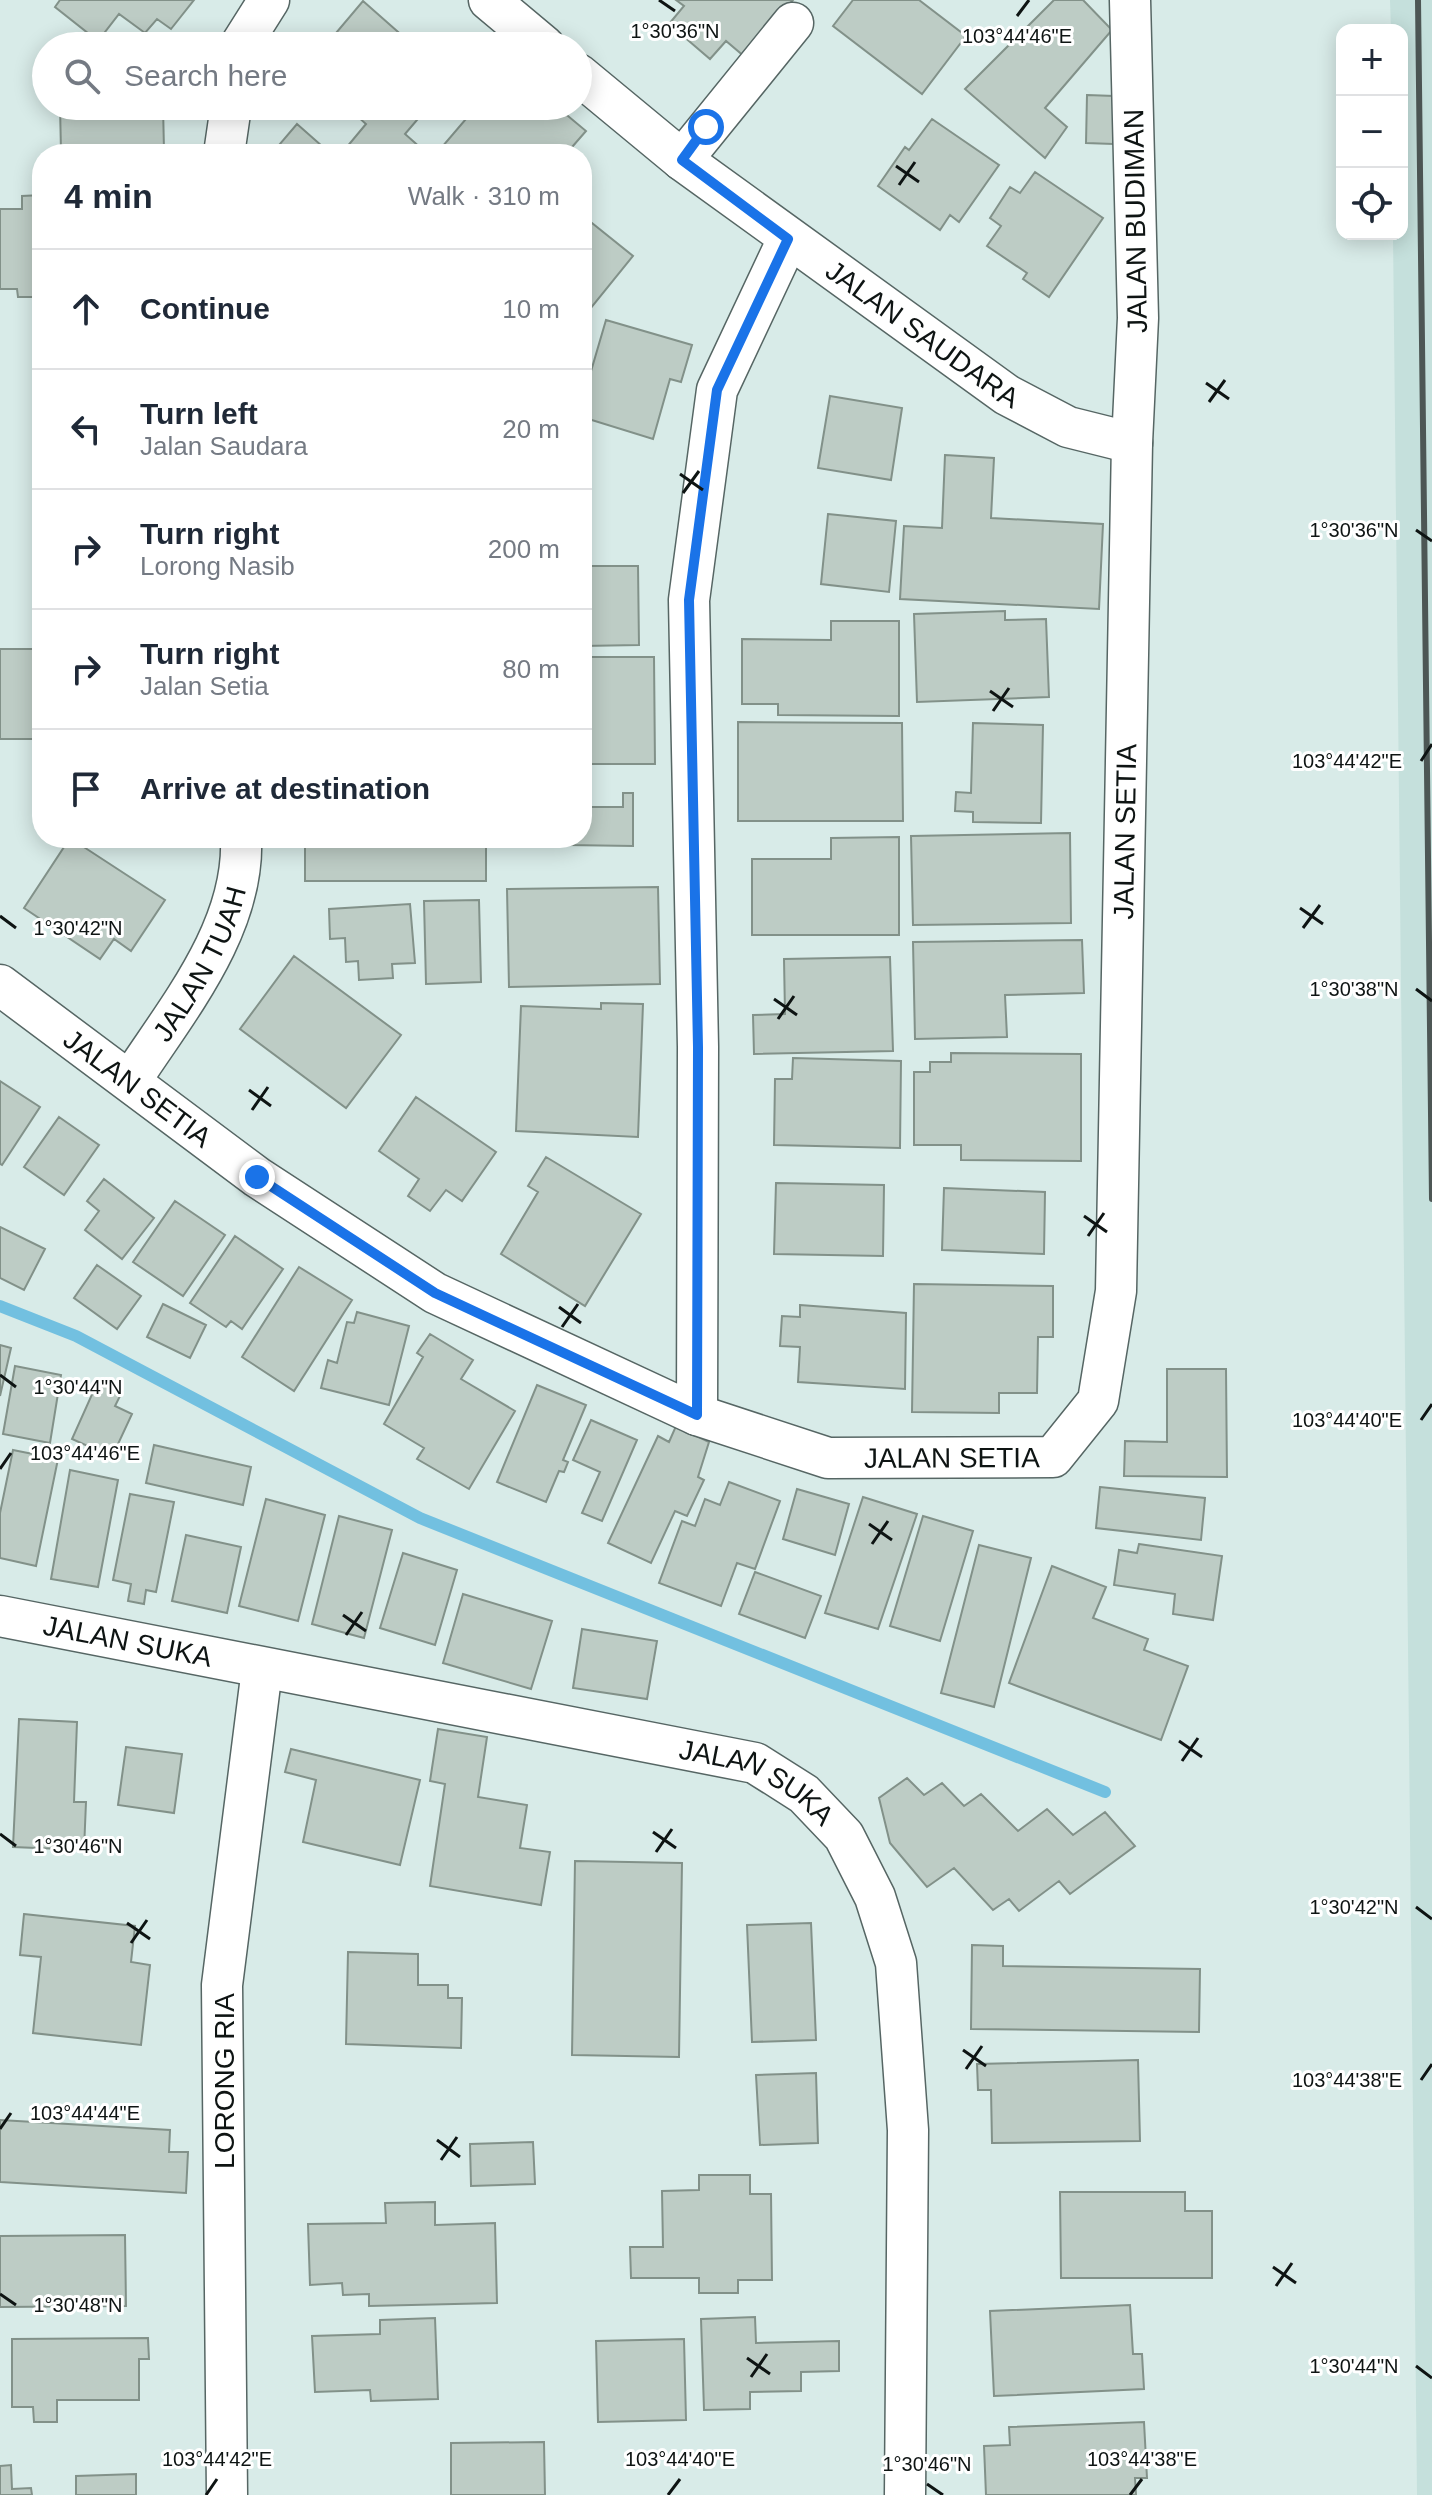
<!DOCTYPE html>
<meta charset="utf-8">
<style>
:root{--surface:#fff;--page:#f6f6f7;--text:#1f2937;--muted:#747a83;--line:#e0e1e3}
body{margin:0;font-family:Arial,sans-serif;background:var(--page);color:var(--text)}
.controls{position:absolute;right:24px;top:24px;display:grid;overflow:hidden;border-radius:16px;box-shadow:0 4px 20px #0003}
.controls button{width:72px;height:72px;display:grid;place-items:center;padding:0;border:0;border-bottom:2px solid var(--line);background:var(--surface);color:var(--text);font:40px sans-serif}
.stop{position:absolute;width:24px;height:24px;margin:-18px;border:6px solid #1a73e8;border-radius:50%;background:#fff}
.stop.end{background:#1a73e8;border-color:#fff;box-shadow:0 2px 8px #0008}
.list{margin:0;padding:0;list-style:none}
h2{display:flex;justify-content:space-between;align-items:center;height:104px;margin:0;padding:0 32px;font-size:34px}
h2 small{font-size:26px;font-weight:400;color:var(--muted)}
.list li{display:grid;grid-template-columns:52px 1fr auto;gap:24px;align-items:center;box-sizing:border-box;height:120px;padding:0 32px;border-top:2px solid var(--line)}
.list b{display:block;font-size:30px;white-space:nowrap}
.list p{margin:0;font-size:26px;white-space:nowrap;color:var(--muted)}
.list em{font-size:26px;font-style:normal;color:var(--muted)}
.icon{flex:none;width:44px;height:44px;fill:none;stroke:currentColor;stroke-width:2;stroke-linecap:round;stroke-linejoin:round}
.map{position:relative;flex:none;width:1432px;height:2495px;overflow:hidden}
.search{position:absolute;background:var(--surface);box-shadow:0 4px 20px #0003;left:32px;top:32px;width:560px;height:88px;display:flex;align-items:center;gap:20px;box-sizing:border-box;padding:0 28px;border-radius:44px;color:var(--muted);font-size:30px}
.panel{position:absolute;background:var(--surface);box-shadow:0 4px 20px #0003;left:32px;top:144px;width:560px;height:704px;border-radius:32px}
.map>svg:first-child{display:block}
.built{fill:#c5e0dc}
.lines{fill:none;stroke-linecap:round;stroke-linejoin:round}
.stream{stroke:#72c0e0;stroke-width:12}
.building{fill:#bdccc5;stroke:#829189;stroke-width:2}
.minor-casing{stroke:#566664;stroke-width:43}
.minor{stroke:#fff;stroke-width:40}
.rail{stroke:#4d5755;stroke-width:6}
.route{stroke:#1a73e8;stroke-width:10}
.ticks{fill:none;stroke:#0e1413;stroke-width:3}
.labels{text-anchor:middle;stroke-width:6;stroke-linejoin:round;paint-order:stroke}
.street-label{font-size:28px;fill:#0e1413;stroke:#fff}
.ticks-label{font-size:20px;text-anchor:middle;fill:#0e1413;stroke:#fff;stroke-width:6;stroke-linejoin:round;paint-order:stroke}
</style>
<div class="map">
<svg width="1432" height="2495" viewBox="0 0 1432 2495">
<rect width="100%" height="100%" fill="#d8ebe8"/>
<path class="built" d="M 1390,0 L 1432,0 L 1432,2495 L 1417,2495 L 1393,234 L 1402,234 L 1402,30 L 1391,30 Z"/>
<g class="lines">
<path class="stream" d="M 0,1306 L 76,1336 L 420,1518 L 1105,1792"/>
</g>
<path class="building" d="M 60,0 L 194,0 L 171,29 L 157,19 L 145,33 L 119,14 L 98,41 L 55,7 Z
M 676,0 L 793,0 L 745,57 L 726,41 L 710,59 L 669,24 L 684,6 Z
M 853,0 L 919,0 L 966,36 L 922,94 L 833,26 Z
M 1054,0 L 1083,0 L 1112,30 L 1045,108 L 1067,127 L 1045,158 L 965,89 Z
M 363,1 L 414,46 L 325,46 Z
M 1087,95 L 1114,96 L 1113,144 L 1086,143 Z
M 60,106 L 163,106 L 164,150 L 61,151 Z
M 346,106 L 429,106 L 405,134 L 423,150 L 420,154 L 341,154 L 366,124 Z
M 477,106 L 556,106 L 586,131 L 566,154 L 436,154 Z
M 932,119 L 999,165 L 959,222 L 950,215 L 940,230 L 878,186 L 905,147 L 909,150 Z
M 297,124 L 331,154 L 290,154 L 279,145 Z
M 1035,172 L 1103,218 L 1049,297 L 1023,279 L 1027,273 L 987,246 L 1001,226 L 990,218 L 1010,187 L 1020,193 Z
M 42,195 L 42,297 L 18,297 L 17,289 L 0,289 L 0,209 L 22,209 L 22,196 Z
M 582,215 L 633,256 L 582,319 Z
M 606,320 L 692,345 L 681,382 L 670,379 L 653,439 L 582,417 L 582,402 Z
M 830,396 L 902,408 L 891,480 L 818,468 Z
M 945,455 L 994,458 L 991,518 L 1103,524 L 1099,609 L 900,599 L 904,526 L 942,528 Z
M 582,476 L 587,476 L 584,519 L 582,519 Z
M 828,514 L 896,521 L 889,592 L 821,584 Z
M 582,566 L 638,566 L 639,645 L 582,646 Z
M 1005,611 L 1005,620 L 1046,619 L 1049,697 L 917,702 L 914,614 Z
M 831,621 L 899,621 L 899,716 L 778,715 L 778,704 L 742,704 L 742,639 L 831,640 Z
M 0,649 L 42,649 L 42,790 L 37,789 L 37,739 L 0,739 Z
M 582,657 L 654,657 L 655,764 L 582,764 Z
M 738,722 L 902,723 L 903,821 L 738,821 Z
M 973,723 L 1043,725 L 1041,823 L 973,822 L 973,812 L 955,811 L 956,792 L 971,793 Z
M 623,793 L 633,793 L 633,846 L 567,845 L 567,838 L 582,838 L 582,807 L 623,807 Z
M 1070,833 L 1071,923 L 913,925 L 911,836 Z
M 899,837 L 899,935 L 752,935 L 752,859 L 831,859 L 831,838 Z
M 70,838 L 165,900 L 131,951 L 114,939 L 100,959 L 24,908 Z
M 305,838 L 486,838 L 486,881 L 305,881 Z
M 658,887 L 660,984 L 509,987 L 507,889 Z
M 479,900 L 481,982 L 426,984 L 424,901 Z
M 410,904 L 415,963 L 392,964 L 393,978 L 359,980 L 358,961 L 346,962 L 345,938 L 330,939 L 329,909 Z
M 1082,940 L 1084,993 L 1005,995 L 1007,1037 L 915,1039 L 913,942 Z
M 294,956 L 401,1035 L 346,1108 L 240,1029 Z
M 890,957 L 893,1051 L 754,1054 L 753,1015 L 785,1014 L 784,959 Z
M 601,1003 L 643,1004 L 638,1137 L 516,1131 L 521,1006 L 601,1009 Z
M 951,1053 L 1081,1054 L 1081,1161 L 961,1160 L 961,1145 L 914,1145 L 914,1072 L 930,1072 L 930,1062 L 951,1062 Z
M 793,1058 L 901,1061 L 900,1148 L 774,1145 L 775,1079 L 792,1079 Z
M 0,1081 L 40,1107 L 2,1165 L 0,1164 Z
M 416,1097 L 496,1152 L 462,1201 L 446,1190 L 430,1211 L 408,1196 L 419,1179 L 379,1151 Z
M 59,1117 L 99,1145 L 64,1195 L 24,1167 Z
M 546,1157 L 641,1214 L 585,1306 L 501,1254 L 538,1192 L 528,1186 Z
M 104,1179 L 154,1218 L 122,1259 L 85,1230 L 99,1211 L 87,1201 Z
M 776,1183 L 884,1185 L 883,1256 L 774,1254 Z
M 944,1188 L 1045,1192 L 1044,1254 L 942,1250 Z
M 175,1201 L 225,1235 L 183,1296 L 133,1262 Z
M 0,1227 L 45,1249 L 24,1290 L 0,1278 Z
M 235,1236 L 283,1269 L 242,1329 L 231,1321 L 226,1327 L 190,1303 Z
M 97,1265 L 141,1296 L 117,1329 L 74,1298 Z
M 299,1267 L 352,1300 L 294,1391 L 242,1357 Z
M 914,1284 L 1053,1286 L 1053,1337 L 1038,1337 L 1037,1393 L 999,1393 L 999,1413 L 912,1412 Z
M 163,1304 L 206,1325 L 190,1358 L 147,1337 Z
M 800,1305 L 906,1313 L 905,1389 L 798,1382 L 800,1347 L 780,1346 L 782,1316 L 800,1317 Z
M 357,1312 L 409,1326 L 389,1405 L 321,1388 L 328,1360 L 337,1363 L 347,1322 L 354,1323 Z
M 430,1334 L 473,1360 L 461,1379 L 515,1411 L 469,1489 L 417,1459 L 424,1448 L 384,1424 L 423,1357 L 417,1353 Z
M 0,1345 L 11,1348 L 0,1396 Z
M 15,1366 L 61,1375 L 50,1443 L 3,1434 Z
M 1167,1369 L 1226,1369 L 1227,1477 L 1124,1476 L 1125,1441 L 1167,1442 Z
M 98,1381 L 122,1392 L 115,1406 L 132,1414 L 112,1457 L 72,1439 Z
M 537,1385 L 586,1405 L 563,1460 L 568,1462 L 564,1472 L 559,1471 L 546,1502 L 497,1482 Z
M 591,1420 L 637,1440 L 602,1521 L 582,1513 L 600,1472 L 573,1460 Z
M 676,1426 L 709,1442 L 698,1477 L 704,1480 L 687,1516 L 675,1511 L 651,1563 L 608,1543 L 658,1436 L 669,1442 Z
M 154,1445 L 251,1467 L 243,1505 L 146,1483 Z
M 13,1450 L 58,1459 L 36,1566 L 0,1558 L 0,1513 Z
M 70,1470 L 118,1480 L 98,1587 L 51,1579 Z
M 729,1482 L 780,1501 L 755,1569 L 737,1563 L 721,1606 L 659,1583 L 682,1521 L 695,1526 L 705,1499 L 720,1505 Z
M 1100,1487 L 1205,1498 L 1201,1540 L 1096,1528 Z
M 797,1489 L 849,1504 L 835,1555 L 783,1539 Z
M 130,1494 L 174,1502 L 156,1592 L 146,1590 L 144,1604 L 128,1601 L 131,1584 L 113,1580 Z
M 863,1497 L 917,1514 L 878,1629 L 825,1613 Z
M 266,1499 L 325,1515 L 298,1621 L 239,1606 Z
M 339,1516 L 392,1530 L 364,1638 L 312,1624 Z
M 923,1516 L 973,1531 L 940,1641 L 890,1626 Z
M 186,1535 L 241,1547 L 227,1613 L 172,1601 Z
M 1139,1544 L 1222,1556 L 1213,1620 L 1173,1614 L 1175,1594 L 1114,1585 L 1119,1550 L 1137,1553 Z
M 979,1545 L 1031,1558 L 994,1707 L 941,1693 Z
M 403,1553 L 457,1570 L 435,1645 L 380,1628 Z
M 1052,1566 L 1106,1587 L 1093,1618 L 1148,1639 L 1144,1650 L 1188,1666 L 1161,1740 L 1009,1683 Z
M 755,1572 L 821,1596 L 805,1638 L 739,1614 Z
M 463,1594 L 552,1621 L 531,1689 L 443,1663 Z
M 582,1629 L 657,1641 L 647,1699 L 573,1688 Z
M 19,1719 L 77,1722 L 74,1802 L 86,1802 L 84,1850 L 13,1847 Z
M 438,1729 L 487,1737 L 478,1797 L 527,1805 L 520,1848 L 550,1852 L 541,1905 L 430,1886 L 445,1784 L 430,1781 Z
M 126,1747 L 182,1754 L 174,1813 L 118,1805 Z
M 291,1749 L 420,1780 L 400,1865 L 303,1842 L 316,1780 L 285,1772 Z
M 907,1778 L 924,1795 L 942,1783 L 964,1806 L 981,1794 L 1018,1831 L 1047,1809 L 1073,1835 L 1105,1812 L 1135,1846 L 1070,1894 L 1059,1881 L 1019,1911 L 1009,1899 L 993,1910 L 954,1868 L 927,1887 L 890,1843 L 879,1798 Z
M 575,1861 L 682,1863 L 679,2057 L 572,2055 Z
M 24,1914 L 135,1926 L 131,1962 L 150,1965 L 141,2045 L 33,2033 L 41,1957 L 20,1955 Z
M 811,1923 L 816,2040 L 752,2042 L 747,1925 Z
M 972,1945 L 1003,1946 L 1003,1966 L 1200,1969 L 1199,2032 L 971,2029 Z
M 348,1952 L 418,1954 L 418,1985 L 448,1985 L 448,1998 L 462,1998 L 461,2048 L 346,2044 Z
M 1138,2060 L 1140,2141 L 992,2143 L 991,2090 L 978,2090 L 977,2064 Z
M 816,2073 L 818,2143 L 760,2145 L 756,2075 Z
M 0,2120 L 170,2130 L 169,2152 L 188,2152 L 186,2193 L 0,2182 Z
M 533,2142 L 535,2184 L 471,2186 L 470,2144 Z
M 699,2175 L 750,2175 L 750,2194 L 771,2194 L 772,2280 L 738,2280 L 738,2293 L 699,2293 L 699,2278 L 631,2278 L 630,2247 L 663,2247 L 662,2191 L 699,2190 Z
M 1060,2192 L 1185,2192 L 1185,2211 L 1212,2211 L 1212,2278 L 1061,2278 Z
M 435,2202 L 435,2225 L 495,2223 L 497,2303 L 369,2306 L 369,2294 L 343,2295 L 342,2283 L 310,2285 L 308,2224 L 386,2223 L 385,2203 Z
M 125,2235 L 126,2306 L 0,2307 L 0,2236 Z
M 1130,2305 L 1133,2354 L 1142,2354 L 1144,2389 L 994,2396 L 990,2311 Z
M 755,2317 L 756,2343 L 839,2341 L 839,2371 L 801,2372 L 801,2391 L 750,2392 L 750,2409 L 704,2410 L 701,2319 Z
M 435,2318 L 438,2399 L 371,2401 L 370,2390 L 315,2392 L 312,2336 L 380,2334 L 380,2320 Z
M 148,2338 L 149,2359 L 139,2359 L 139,2400 L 57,2400 L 57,2422 L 34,2422 L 33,2407 L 12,2407 L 12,2339 Z
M 684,2339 L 686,2420 L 598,2422 L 596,2341 Z
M 1144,2422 L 1147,2478 L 1135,2478 L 1136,2495 L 986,2495 L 984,2446 L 1010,2445 L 1009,2427 Z
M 544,2442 L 545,2495 L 451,2495 L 451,2443 Z
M 11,2465 L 12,2489 L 31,2488 L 32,2495 L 0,2495 L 0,2466 Z
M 136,2474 L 136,2495 L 76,2495 L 76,2476 Z"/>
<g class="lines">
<defs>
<g id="minor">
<path d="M 489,0 L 544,46"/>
<path d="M 240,46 L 269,0"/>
<path id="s1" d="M 578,74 L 682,160 L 1007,395 L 1068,427 L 1132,443"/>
<path d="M 224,154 L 231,106"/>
<path d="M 682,160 L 793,23"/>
<path id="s2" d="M 0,985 L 257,1177 L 435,1293 L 697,1415 L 828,1458 L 1053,1457 L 1098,1401 L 1116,1291 L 1132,443 L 1138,318 L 1130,0"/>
<path id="s3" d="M 131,1080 C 178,1008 245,928 241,838"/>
<path d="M 697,1415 L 698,1047 L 689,600 L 717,390 L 788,239"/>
<path id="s4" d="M 0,1616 L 755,1763 L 804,1794 L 844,1836 L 875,1897 L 896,1963 L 908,2130 L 905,2495"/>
<path d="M 227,2495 L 222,1985 L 262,1669"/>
</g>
</defs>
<use href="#minor" class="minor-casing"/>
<use href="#minor" class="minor"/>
<path class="rail" d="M 1418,0 L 1432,1199"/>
</g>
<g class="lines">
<path class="route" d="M 257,1177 L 435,1293 L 697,1415 L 698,1047 L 689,600 L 717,390 L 788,239 L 682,160 L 706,127"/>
</g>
<path class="ticks" d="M 659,0 L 675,11M 1017,16 L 1029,0M 896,166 L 919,182M 899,185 L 915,162M 1206,383 L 1229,399M 1209,402 L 1225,380M 680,474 L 703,490M 683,493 L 699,471M 1416,530 L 1432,541M 990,691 L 1013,707M 993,711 L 1009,688M 1421,761 L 1432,744M 1300,908 L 1323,924M 0,916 L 16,928M 1303,928 L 1320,905M 1416,989 L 1432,1001M 774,999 L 797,1015M 778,1019 L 794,996M 249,1090 L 271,1106M 252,1110 L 268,1087M 1084,1216 L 1107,1232M 1088,1236 L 1104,1213M 559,1307 L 581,1323M 562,1327 L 578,1304M 0,1375 L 16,1387M 1421,1420 L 1432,1404M 0,1469 L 11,1453M 869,1524 L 892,1540M 872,1544 L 888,1521M 343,1615 L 366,1631M 346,1635 L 362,1612M 1179,1741 L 1202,1757M 1182,1761 L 1198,1738M 653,1832 L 676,1848M 0,1834 L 16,1846M 656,1852 L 672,1829M 1416,1907 L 1432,1919M 127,1923 L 150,1939M 131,1943 L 147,1920M 963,2050 L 986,2066M 966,2069 L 982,2046M 1421,2080 L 1432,2064M 0,2129 L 11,2113M 437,2140 L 460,2157M 441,2160 L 457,2137M 1273,2267 L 1296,2283M 1276,2286 L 1292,2263M 0,2294 L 16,2305M 747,2358 L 770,2374M 1416,2366 L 1432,2378M 751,2377 L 767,2354M 927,2484 L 943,2495M 206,2495 L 217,2479M 668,2495 L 680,2479M 1130,2495 L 1142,2479"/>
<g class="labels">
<g class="street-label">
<text transform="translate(1135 221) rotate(-91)" y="10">JALAN BUDIMAN</text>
<text dy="10" stroke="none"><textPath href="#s1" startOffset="432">JALAN SAUDARA</textPath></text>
<text dy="10" stroke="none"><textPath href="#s2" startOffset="1828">JALAN SETIA</textPath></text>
<text dy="10" stroke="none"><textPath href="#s3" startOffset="136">JALAN TUAH</textPath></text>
<text dy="10" stroke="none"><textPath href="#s2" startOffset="172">JALAN SETIA</textPath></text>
<text dy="10" stroke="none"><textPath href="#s2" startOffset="1084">JALAN SETIA</textPath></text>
<text dy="10" stroke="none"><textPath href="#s4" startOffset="130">JALAN SUKA</textPath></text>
<text dy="10" stroke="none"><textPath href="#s4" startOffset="778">JALAN SUKA</textPath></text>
<text transform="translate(224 2081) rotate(-90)" y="10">LORONG RIA</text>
</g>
</g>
<g class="ticks-label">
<text x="675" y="38">1°30'36"N</text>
<text x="1017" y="43">103°44'46"E</text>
<text x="1354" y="537">1°30'36"N</text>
<text x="1347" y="768">103°44'42"E</text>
<text x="78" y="935">1°30'42"N</text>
<text x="1354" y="996">1°30'38"N</text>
<text x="78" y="1394">1°30'44"N</text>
<text x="1347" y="1427">103°44'40"E</text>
<text x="85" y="1460">103°44'46"E</text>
<text x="78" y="1853">1°30'46"N</text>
<text x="1354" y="1914">1°30'42"N</text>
<text x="1347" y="2087">103°44'38"E</text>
<text x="85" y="2120">103°44'44"E</text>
<text x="78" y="2312">1°30'48"N</text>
<text x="1354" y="2373">1°30'44"N</text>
<text x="217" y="2466">103°44'42"E</text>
<text x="680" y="2466">103°44'40"E</text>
<text x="1142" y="2466">103°44'38"E</text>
<text x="927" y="2471">1°30'46"N</text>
</g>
</svg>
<div class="controls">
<button>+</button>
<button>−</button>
<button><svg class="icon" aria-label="locate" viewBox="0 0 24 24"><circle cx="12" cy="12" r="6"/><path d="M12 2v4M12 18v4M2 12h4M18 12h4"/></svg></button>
</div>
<div class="stop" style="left:706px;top:127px"></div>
<div class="stop end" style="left:257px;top:1177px"></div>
<div class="search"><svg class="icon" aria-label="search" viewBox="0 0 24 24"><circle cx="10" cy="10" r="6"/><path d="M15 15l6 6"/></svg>Search here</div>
<section class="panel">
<h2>4 min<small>Walk · 310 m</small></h2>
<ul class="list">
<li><svg class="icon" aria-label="ahead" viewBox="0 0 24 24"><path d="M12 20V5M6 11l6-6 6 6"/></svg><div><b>Continue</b></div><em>10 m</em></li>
<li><svg class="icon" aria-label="left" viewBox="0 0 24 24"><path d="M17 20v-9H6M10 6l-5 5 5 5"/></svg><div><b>Turn left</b><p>Jalan Saudara</p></div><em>20 m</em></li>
<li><svg class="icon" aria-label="right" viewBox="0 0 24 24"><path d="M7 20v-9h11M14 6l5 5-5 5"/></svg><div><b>Turn right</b><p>Lorong Nasib</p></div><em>200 m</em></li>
<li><svg class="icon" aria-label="right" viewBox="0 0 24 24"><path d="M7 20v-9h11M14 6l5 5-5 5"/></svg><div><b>Turn right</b><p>Jalan Setia</p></div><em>80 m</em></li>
<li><svg class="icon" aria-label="arrive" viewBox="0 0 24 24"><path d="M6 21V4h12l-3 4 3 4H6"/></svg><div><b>Arrive at destination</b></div></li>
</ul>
</section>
</div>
